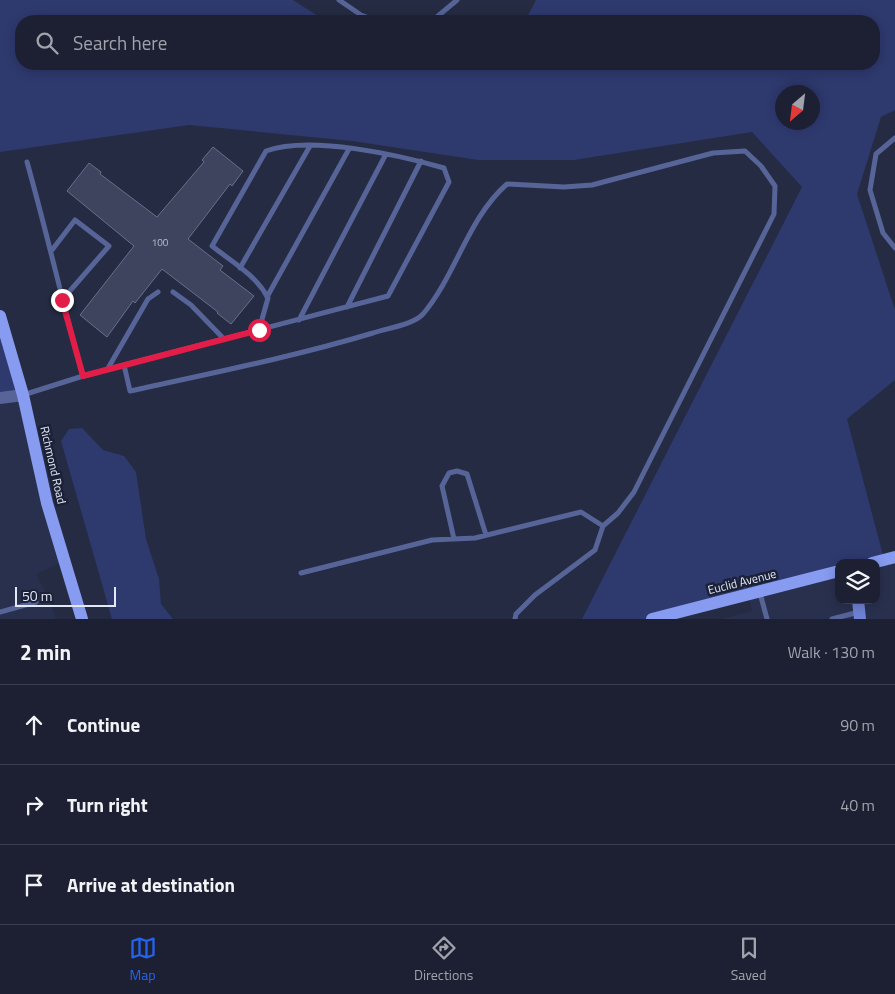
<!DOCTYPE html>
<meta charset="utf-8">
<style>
:root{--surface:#1c2032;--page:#25283a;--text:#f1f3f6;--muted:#a0a3ac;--line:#3a3e4d;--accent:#2563eb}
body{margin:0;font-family:"Titillium Web",sans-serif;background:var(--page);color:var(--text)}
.controls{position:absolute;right:15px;bottom:15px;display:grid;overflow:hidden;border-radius:10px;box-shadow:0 2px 12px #0003}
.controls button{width:45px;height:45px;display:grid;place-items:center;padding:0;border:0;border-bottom:1px solid var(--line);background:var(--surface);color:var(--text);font:25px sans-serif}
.compass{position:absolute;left:775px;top:85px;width:45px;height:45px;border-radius:50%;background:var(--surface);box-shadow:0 2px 12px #0003;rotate:208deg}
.scale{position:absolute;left:15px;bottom:12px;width:101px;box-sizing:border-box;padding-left:5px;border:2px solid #e3e8f7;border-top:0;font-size:14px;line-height:18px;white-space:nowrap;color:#e3e8f7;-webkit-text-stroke:4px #1b2137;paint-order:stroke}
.stop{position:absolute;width:15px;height:15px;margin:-11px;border:4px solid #e11d48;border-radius:50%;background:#fff}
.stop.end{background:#e11d48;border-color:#fff;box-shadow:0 1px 5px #0008}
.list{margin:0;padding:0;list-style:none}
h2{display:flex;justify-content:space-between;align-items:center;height:65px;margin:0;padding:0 20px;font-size:21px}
h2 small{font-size:16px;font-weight:400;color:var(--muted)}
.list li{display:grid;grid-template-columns:32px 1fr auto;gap:15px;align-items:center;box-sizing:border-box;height:80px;padding:0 20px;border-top:1px solid var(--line)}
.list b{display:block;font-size:19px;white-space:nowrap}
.list em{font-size:16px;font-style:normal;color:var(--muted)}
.icon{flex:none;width:28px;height:28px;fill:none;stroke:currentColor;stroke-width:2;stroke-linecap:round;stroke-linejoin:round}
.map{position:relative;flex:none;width:895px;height:619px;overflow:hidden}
.search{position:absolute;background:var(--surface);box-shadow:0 2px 12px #0003;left:15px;right:15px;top:15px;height:55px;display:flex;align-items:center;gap:12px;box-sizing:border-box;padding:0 18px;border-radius:20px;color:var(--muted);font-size:19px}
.sheet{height:305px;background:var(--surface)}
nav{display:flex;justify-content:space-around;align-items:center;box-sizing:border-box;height:70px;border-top:1px solid var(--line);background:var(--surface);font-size:14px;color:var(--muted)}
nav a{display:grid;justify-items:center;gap:2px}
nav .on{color:var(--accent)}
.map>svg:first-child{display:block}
.built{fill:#29304e}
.green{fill:#2e396e;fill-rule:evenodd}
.building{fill:#3e445d;stroke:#676f8a}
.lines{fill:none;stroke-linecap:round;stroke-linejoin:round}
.service{stroke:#576498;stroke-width:5}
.tertiary{stroke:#576498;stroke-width:12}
.secondary{stroke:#6f81d5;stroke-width:12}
.primary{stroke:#879bf1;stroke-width:12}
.route{stroke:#e11d48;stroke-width:6}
.labels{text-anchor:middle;stroke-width:5;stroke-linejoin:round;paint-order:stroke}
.number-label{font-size:10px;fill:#babfd0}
.street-label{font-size:12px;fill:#e3e8f7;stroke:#1b2137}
</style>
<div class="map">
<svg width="895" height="619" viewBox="0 0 895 619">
<rect width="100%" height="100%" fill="#252b42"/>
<path class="built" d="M 23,395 L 64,561 L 36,574 L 51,604 L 56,619 L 0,619 L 0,398 Z
M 895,557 L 895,619 L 721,619 L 752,611 L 748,594 L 839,571 L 839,600 L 876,600 L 876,563 Z"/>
<path class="green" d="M 0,0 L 293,0 L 326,21 L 21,21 L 21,64 L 874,64 L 874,21 L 522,21 L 526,19 L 536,0 L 895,0 L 895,110 L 881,117 L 857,194 L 895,310 L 895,380 L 847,419 L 884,559 L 871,563 L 839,563 L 839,571 L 651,619 L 582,619 L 802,187 L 752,132 L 574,160 L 478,160 L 352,141 L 189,125 L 0,152 ZM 782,92 L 812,92 L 812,122 L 782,122 Z
M 0,316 L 23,395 L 0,398 Z
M 82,428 L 103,450 L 124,456 L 136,472 L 146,539 L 159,579 L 161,604 L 173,619 L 112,619 L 61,441 L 69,429 Z"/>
<path class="building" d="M 213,147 L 243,171 L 232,186 L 230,184 L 188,239 L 223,266 L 220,270 L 254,296 L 231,324 L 217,313 L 218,312 L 162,269 L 135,303 L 133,301 L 107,337 L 80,315 L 134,246 L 67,191 L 89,163 L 101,172 L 100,174 L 157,217 L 204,162 L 202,160 Z"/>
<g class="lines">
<path class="service" d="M 339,0 L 361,15 L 377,21
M 432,21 L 457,0
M 895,138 L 876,154 L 870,190 L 883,233 L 895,248
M 27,162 C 47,233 63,305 83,376
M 52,250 L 75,220 L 109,246 L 62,300
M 240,268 L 310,146
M 173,292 L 191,305 L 224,339
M 267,297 L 349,149
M 347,307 L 421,161
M 299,320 L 386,154
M 124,365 L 388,296 L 449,182 L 444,168 C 399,155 310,135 266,151 L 212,246 C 232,262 256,275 268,298 L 259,330
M 107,370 L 148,299 L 158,292
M 23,395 L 83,376 L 124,365 L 130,391 C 212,373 293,357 373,333 C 387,328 413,325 423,314 C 456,275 468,218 507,184 L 564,187 L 592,185 L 713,153 L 745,151 L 761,166 L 775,186 L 774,214 L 634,492 L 618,513 L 603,526 L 595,550 L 535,595 L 516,614 L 515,619
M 454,539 L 442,486 L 449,473 L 457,471 L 467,474 L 486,535
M 301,573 L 432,540 L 475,538 L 581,512 L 603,526
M 760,593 L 767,619
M 0,612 L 36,602
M 832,619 L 859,612"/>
<path class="tertiary" d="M 0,398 L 23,395"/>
<path class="secondary" d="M 858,600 L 860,619"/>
<path class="primary" d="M 0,316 L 23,395 L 47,503 L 82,619
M 872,563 L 895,557
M 652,619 L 839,571"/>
</g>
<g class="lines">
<path class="route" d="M 62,300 L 83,376 L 259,330"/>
</g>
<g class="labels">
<g class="number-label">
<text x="160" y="246">100</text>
</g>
<g class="street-label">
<text transform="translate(53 465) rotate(77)" y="4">Richmond Road</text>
<text transform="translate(742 582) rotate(-14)" y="4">Euclid Avenue</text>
</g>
</g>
</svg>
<div class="controls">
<button><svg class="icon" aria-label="layers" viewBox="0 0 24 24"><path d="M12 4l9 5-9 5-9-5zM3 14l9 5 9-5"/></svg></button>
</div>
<svg class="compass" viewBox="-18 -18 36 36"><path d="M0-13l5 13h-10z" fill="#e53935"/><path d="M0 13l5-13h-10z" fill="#a0a3ac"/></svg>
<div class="scale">50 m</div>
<div class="stop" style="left:259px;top:330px"></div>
<div class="stop end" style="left:62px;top:300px"></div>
<div class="search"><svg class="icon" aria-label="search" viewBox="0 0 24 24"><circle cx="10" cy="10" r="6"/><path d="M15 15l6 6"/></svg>Search here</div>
</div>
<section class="sheet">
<h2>2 min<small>Walk · 130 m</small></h2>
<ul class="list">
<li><svg class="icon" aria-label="ahead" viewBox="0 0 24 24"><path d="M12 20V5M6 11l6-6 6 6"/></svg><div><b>Continue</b></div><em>90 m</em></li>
<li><svg class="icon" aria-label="right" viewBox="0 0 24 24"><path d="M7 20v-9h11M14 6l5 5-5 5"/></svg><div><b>Turn right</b></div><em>40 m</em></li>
<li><svg class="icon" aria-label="arrive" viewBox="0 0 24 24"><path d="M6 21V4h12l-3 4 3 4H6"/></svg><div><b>Arrive at destination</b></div></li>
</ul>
</section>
<nav>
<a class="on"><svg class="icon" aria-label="map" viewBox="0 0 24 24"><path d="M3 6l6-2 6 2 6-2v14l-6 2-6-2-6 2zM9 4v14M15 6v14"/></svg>Map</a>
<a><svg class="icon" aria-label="directions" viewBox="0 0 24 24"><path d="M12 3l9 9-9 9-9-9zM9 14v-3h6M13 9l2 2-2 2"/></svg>Directions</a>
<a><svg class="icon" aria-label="saved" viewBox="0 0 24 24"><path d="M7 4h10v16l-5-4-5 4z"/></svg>Saved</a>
</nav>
